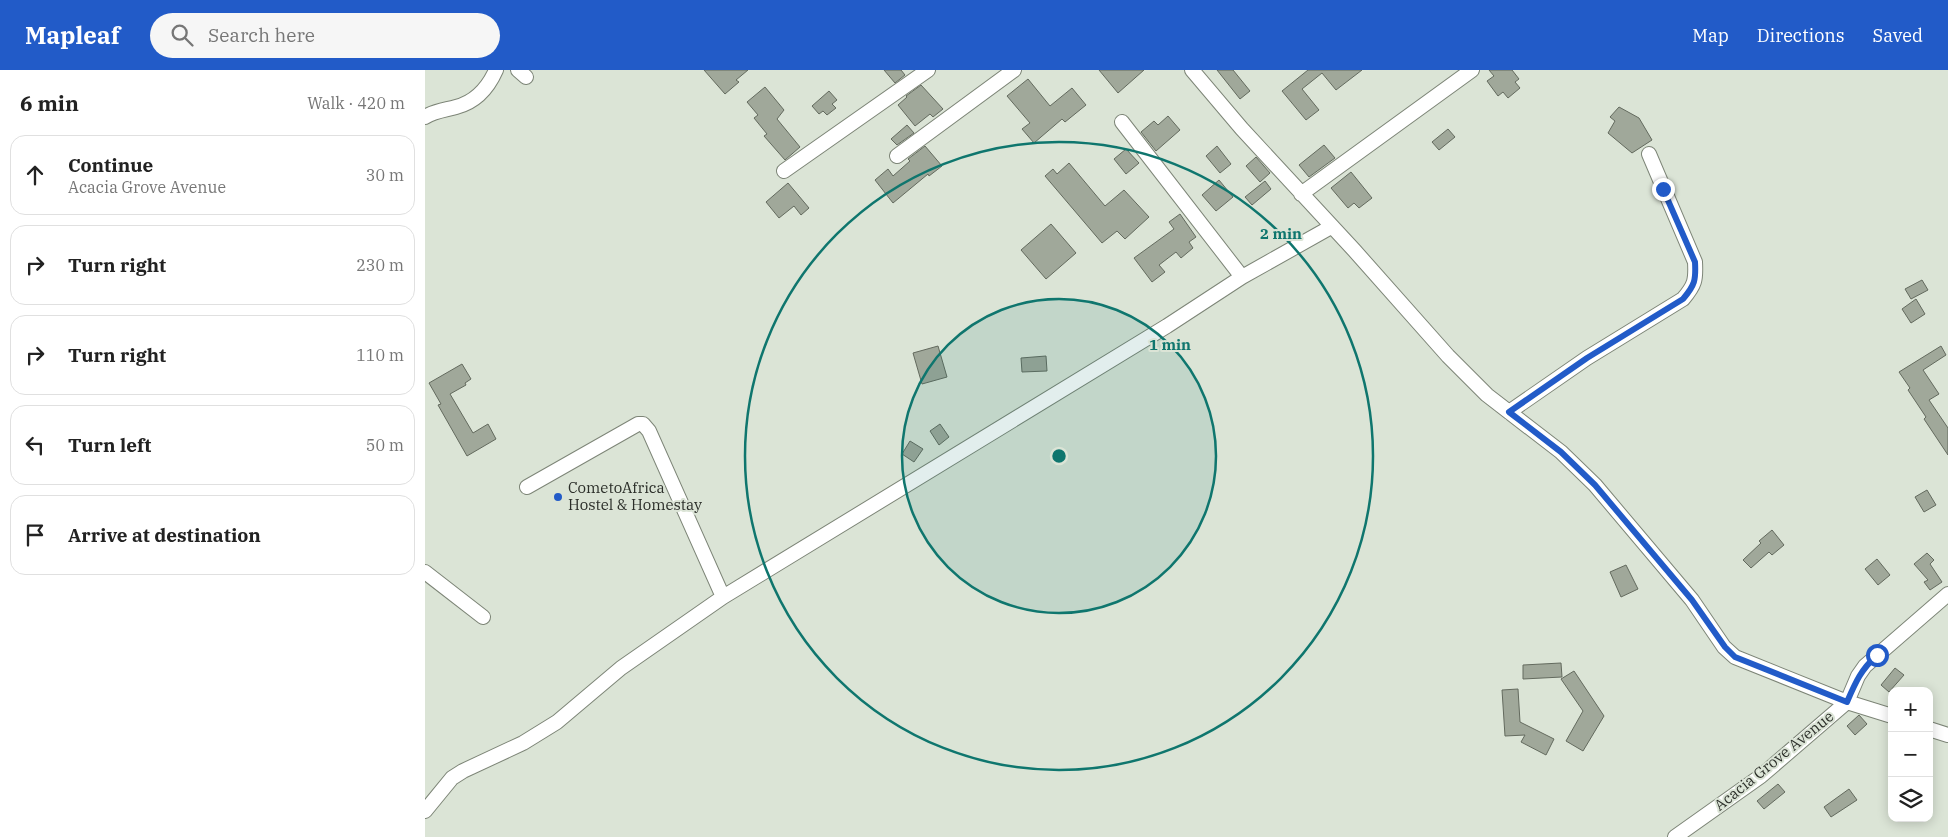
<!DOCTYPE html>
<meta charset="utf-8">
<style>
:root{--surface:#fff;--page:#f6f6f6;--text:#222;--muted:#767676;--line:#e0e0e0;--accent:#225bc8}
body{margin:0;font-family:"IBM Plex Serif",serif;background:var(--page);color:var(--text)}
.controls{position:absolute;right:15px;bottom:15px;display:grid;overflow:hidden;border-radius:10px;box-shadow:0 2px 12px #0003}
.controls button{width:45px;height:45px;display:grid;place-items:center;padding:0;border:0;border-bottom:1px solid var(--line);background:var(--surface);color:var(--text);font:25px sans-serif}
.stop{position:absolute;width:15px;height:15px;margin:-11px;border:4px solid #225bc8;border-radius:50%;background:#fff}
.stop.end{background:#225bc8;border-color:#fff;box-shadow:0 1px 5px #0008}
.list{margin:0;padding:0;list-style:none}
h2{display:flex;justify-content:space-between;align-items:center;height:65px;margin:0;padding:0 20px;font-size:21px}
h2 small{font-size:16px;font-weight:400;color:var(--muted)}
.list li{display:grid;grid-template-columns:32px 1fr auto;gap:15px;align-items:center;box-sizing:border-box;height:80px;margin:0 10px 10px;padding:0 10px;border:1px solid var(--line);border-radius:15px}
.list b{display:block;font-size:19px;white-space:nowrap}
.list p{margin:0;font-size:16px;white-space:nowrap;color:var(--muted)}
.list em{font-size:16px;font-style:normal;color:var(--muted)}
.icon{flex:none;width:28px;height:28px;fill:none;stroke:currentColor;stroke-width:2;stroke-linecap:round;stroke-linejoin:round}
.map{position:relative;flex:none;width:1523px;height:767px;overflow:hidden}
header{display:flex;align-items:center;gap:30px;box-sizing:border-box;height:70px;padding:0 25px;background:var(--accent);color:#fff}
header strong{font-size:24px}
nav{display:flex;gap:28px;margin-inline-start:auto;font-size:18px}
.search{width:350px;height:45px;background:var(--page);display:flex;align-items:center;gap:12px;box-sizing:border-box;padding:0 18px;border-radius:28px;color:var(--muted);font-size:19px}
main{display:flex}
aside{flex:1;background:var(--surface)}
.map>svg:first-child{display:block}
.building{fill:#a0a89a;stroke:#636a5e}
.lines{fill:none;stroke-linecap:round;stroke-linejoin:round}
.minor-casing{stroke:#7d8577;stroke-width:16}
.minor{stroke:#fff;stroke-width:14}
.route{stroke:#225bc8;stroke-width:6}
.ring{fill:none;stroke:#0f766e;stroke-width:2.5}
.poi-dot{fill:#225bc8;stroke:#dbe4d6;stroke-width:2}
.labels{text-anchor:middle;stroke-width:4;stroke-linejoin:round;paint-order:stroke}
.poi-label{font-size:15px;fill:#2b2e29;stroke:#dbe4d6;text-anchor:start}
.street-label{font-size:15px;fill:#2b2e29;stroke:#dbe4d6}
.centre{fill:#0f766e;stroke:#dbe4d6;stroke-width:2.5}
.ring-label{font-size:15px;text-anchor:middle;font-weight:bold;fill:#0f766e;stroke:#dbe4d6;stroke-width:4;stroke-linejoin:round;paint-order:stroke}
</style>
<header>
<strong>Mapleaf</strong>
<div class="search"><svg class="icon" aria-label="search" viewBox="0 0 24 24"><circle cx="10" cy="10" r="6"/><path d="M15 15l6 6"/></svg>Search here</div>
<nav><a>Map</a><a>Directions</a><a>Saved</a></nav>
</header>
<main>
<aside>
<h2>6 min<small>Walk · 420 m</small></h2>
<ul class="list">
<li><svg class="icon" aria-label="ahead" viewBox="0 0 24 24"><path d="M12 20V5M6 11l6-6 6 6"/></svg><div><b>Continue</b><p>Acacia Grove Avenue</p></div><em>30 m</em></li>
<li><svg class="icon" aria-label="right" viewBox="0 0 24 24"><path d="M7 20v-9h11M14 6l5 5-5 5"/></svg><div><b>Turn right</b></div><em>230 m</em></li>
<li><svg class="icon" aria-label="right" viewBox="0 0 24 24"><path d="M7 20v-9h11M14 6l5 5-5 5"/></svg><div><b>Turn right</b></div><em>110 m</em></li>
<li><svg class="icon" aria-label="left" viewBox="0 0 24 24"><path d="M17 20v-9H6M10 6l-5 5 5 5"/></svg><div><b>Turn left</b></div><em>50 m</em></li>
<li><svg class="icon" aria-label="arrive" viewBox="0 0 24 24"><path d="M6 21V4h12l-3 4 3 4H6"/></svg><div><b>Arrive at destination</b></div></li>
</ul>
</aside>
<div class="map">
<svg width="1523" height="767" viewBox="0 0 1523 767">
<rect width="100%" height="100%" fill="#dbe4d6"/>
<path class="building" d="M 279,0 L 323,0 L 311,10 L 314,12 L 300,24 Z
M 459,0 L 476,0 L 480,5 L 470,13 Z
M 674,0 L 719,0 L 693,23 Z
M 792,0 L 808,0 L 825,21 L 815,29 Z
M 883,0 L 937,0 L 911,20 L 897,3 L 877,19 L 894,40 L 881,50 L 857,21 Z
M 1064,0 L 1087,0 L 1094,9 L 1090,12 L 1095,18 L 1083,28 L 1078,22 L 1073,26 L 1062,11 L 1069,6 Z
M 603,9 L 625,36 L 647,18 L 661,35 L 640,52 L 637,49 L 609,73 L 597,59 L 605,53 L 582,26 Z
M 496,15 L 518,39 L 508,47 L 505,44 L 490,56 L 473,35 L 482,27 L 481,26 Z
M 340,17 L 359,40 L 352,49 L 375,77 L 360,90 L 339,66 L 342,64 L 329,48 L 333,45 L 322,32 Z
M 404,21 L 412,30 L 407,34 L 411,38 L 402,45 L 398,41 L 394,44 L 387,36 Z
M 1194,37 L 1214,48 L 1227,70 L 1207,83 L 1183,63 L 1190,51 L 1185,47 Z
M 743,46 L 755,60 L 731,81 L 716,62 L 729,51 L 733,55 Z
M 482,55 L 489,63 L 472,75 L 466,69 Z
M 1023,59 L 1030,67 L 1014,80 L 1007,72 Z
M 899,75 L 910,88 L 884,107 L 874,95 Z
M 500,76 L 517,96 L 504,106 L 503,104 L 468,133 L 450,110 L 463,99 L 468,106 L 485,91 L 483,89 Z
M 792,76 L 806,94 L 795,103 L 781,86 Z
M 701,79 L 714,93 L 701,104 L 689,89 Z
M 831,87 L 845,103 L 835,112 L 821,96 Z
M 644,93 L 680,136 L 699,120 L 724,147 L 700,169 L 692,161 L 677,173 L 620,106 L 628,99 L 632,104 Z
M 926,102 L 947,128 L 934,138 L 929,133 L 923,138 L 906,118 Z
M 794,110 L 808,127 L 791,141 L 777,125 Z
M 840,111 L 846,119 L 827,135 L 820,127 Z
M 363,113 L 384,138 L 376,145 L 369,136 L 354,148 L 341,132 Z
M 755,144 L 771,167 L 764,172 L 768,178 L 756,188 L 751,182 L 734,195 L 740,202 L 727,212 L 709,188 L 749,159 L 744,152 Z
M 626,154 L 651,183 L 621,209 L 596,180 Z
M 1497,210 L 1503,220 L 1486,229 L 1480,219 Z
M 1491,229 L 1500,244 L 1486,253 L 1477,239 Z
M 513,276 L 522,307 L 497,314 L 488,283 Z
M 1516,276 L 1521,285 L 1498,300 L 1514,324 L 1504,330 L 1523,358 L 1523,385 L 1499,349 L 1501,347 L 1483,320 L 1485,318 L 1474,302 Z
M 621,286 L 622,301 L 597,302 L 596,288 Z
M 37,294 L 46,309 L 40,313 L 41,315 L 25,324 L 48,363 L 63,354 L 71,369 L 42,386 L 13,335 L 16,334 L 4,313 Z
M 515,354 L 524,367 L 514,375 L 505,361 Z
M 485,371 L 498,379 L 489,392 L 477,384 Z
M 1502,420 L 1511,435 L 1499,442 L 1490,427 Z
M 1347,460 L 1359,475 L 1347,485 L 1344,482 L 1326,498 L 1318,490 L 1336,473 L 1334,471 Z
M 1502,483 L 1509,490 L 1505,494 L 1517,512 L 1505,520 L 1499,512 L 1503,510 L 1489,494 Z
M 1452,489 L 1465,505 L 1453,515 L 1440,499 Z
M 1201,495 L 1213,519 L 1196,527 L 1185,502 Z
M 1136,593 L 1137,607 L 1098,609 L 1098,595 Z
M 1470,598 L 1479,605 L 1464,622 L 1456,615 Z
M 1149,601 L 1179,646 L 1158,681 L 1141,671 L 1158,641 L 1136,609 Z
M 1093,619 L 1095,652 L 1129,669 L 1121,685 L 1096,672 L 1100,665 L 1080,666 L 1077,620 Z
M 1434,645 L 1442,654 L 1430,665 L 1422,656 Z
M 1353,714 L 1360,722 L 1339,739 L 1332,731 Z
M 1424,719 L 1432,730 L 1406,747 L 1399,737 Z"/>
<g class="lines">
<defs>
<path id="minor" d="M 93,0 L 101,7
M 767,0 L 817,59 L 929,180 L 1023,286 L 1062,325 L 1136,382 L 1170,415 L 1267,530 L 1299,577 L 1310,587 L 1422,632 L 1467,646
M 0,47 C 9,41 20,40 31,37 C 51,32 63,18 71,0
M 697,52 L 817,207
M 472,86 L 589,0
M 359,101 L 503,0
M 876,124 L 1047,0
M 1084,342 L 1162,288 L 1258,229 C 1270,215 1271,210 1270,192 L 1224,84
M 102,417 L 213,354 L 218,354 L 224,361 L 298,527
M 0,502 L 58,547
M 1504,659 L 1523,665
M 0,741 L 27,708 L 38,701 L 98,673 L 132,652 L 196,598 L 298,527 L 742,256 L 817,207 L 906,157
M 1250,767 L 1336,706 L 1422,632 L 1433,606 L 1440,596 L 1523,524"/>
</defs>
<use href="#minor" class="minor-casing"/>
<use href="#minor" class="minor"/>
</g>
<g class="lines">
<path class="route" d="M 1238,119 L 1270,192 C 1271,210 1270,215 1258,229 L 1162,288 L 1084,342 L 1136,382 L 1170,415 L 1267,530 L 1300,577 L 1310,587 L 1422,632 C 1431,611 1436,600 1452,585"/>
</g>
<circle cx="634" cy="386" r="157" fill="#0f766e" fill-opacity=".12"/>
<g class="ring">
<circle cx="634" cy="386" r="157"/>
<circle cx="634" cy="386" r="314"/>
</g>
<circle class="poi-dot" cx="133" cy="427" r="5"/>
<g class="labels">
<g class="poi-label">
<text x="143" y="423">CometoAfrica<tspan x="143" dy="17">Hostel &amp; Homestay</tspan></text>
</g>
<g class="street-label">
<text transform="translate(1349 691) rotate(-39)" y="5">Acacia Grove Avenue</text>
</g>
</g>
<circle cx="634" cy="386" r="8" class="centre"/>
<g class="ring-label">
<text x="856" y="169">2 min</text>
<text x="745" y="280">1 min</text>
</g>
</svg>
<div class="controls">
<button>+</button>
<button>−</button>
<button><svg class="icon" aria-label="layers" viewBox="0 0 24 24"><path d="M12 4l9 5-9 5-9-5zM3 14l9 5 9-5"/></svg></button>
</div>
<div class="stop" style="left:1452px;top:585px"></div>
<div class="stop end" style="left:1238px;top:119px"></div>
</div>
</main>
